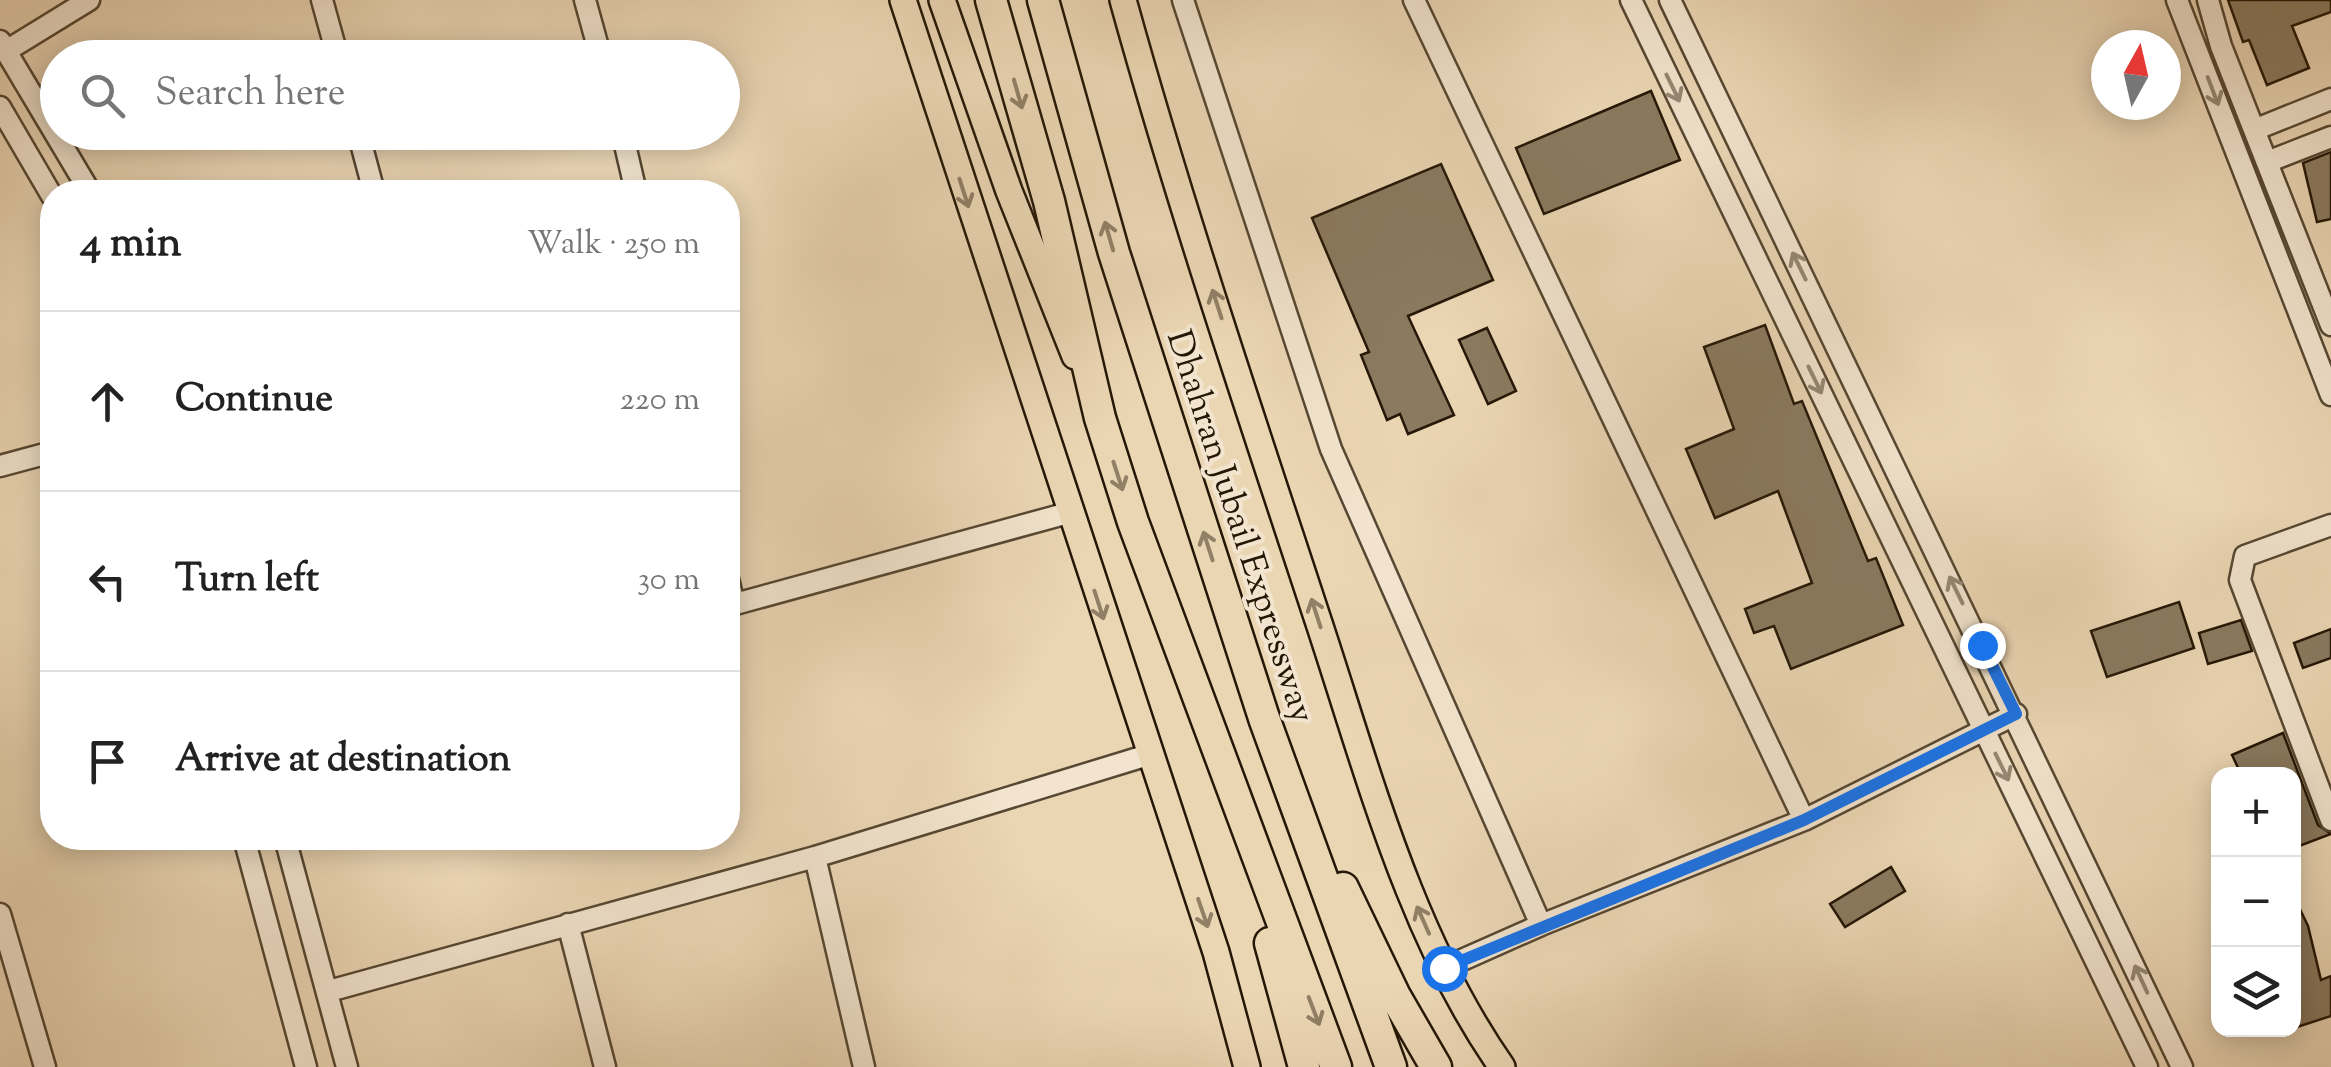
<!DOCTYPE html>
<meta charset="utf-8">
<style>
:root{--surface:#fff;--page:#f6f6f6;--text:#222;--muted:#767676;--line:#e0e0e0}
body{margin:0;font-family:"Sorts Mill Goudy",serif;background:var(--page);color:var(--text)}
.controls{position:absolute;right:30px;bottom:30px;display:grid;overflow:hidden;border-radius:20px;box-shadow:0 5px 25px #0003}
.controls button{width:90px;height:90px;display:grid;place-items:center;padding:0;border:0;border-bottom:2px solid var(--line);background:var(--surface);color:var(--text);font:50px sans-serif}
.compass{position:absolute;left:2091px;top:30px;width:90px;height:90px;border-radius:50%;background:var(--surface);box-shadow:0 5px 25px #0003;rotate:8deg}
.stop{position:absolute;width:30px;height:30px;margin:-22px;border:8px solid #1a73e8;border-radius:50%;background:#fff}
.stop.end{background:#1a73e8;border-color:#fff;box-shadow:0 2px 10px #0008}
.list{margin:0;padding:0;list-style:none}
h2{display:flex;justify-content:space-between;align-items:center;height:130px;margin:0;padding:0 40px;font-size:42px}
h2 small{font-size:32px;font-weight:400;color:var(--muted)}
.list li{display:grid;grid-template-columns:65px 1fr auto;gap:30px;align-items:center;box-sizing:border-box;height:180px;padding:0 40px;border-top:2px solid var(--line)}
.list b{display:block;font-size:38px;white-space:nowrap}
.list em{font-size:32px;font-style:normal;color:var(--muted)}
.icon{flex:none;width:55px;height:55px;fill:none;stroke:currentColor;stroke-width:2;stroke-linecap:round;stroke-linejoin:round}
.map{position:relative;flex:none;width:2331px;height:1067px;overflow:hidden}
.search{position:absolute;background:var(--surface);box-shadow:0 5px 25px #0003;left:40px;top:40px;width:700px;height:110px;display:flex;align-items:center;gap:25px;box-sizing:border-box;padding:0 35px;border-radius:55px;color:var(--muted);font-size:38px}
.panel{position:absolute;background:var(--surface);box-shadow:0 5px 25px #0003;left:40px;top:180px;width:700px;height:670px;border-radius:40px}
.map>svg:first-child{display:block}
.building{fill:#8b7a60;stroke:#241706;stroke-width:2.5}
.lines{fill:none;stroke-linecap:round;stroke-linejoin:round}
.minor-casing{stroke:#564732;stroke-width:25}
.major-casing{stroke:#241706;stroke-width:30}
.highway-casing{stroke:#241706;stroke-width:35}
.minor{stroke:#f2e4ce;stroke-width:20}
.major{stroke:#ebd6b4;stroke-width:25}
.highway{stroke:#ebd6b4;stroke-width:30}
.oneway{stroke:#958874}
.oneway2{stroke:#918066}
.route{stroke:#1a73e8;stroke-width:12}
.labels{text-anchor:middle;stroke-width:8;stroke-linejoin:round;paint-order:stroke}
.street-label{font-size:35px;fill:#241706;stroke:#f2e4ce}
</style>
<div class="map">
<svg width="2331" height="1067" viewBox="0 0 2331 1067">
<rect width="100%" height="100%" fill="#ebd6b4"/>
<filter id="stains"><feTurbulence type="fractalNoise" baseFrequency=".002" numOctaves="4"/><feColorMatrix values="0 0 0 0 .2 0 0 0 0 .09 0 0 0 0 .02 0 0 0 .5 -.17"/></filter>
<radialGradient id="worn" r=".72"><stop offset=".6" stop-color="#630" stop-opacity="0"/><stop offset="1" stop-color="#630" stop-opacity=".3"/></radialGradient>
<path class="building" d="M 2228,0 L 2331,0 L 2331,12 L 2292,26 L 2309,68 L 2267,85 L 2249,40 L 2243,42 Z
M 1651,91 L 1680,160 L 1544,214 L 1516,148 Z
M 2331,152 L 2331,219 L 2317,222 L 2303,163 Z
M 1441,164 L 1493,280 L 1408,316 L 1454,415 L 1408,434 L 1400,414 L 1387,420 L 1361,355 L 1369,352 L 1312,218 Z
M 1765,325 L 1794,404 L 1802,401 L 1868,561 L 1876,558 L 1903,625 L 1791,669 L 1774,626 L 1754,633 L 1745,609 L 1812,583 L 1778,491 L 1715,518 L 1686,449 L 1734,429 L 1704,347 Z
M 1487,328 L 1516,391 L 1488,404 L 1459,340 Z
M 2179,602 L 2194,648 L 2107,677 L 2091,631 Z
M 2241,620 L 2252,651 L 2208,664 L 2199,633 Z
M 2331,629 L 2331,658 L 2303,668 L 2294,643 Z
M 2283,733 L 2318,825 L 2331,834 L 2294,848 L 2294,774 L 2241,774 L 2232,755 Z
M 1891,867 L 1905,891 L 1845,927 L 1830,904 Z
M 2294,897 L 2308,926 L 2321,980 L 2331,976 L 2331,1016 L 2294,1028 Z"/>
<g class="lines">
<defs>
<path id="minor" d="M 322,0 L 338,58
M 585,0 L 601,58
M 1183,0 L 1331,449 L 1541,925 L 1804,820 L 2016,714
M 1414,0 L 1804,820
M 1631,0 L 2147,1067
M 1670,0 L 2182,1067
M 2177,0 L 2331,395
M 2208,0 L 2221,46 L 2331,325
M 0,41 L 90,192
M 6,51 L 89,0
M 0,107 L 52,196
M 2254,130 L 2331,99
M 358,132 L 374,192
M 622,132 L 636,192
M 2267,162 L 2331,137
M 0,466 L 52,452
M 2331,525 L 2245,556 L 2240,580 L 2331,820
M 728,579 L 734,604
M 728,606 L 1068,513
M 244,838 L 306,1067
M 285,838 L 347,1067
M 815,857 L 864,1067
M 0,914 L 45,1067
M 568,924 L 605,1067
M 1444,968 L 1541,925
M 329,991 L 815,857 L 1148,755"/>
<path id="major" d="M 903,0 L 1216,952 L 1247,1067
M 942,0 L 1009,191 L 1075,356
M 1123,0 C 1180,206 1249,410 1316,614 C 1367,767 1408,933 1502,1067"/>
<path id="highway" d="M 991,0 L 1049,201 L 1100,418 L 1133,522 L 1336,1067
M 1043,0 L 1114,253 L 1264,718 L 1391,1067
M 1343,888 L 1395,996 L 1436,1067
M 1270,943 L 1304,1067"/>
</defs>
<use href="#minor" class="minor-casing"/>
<use href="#major" class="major-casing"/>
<use href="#highway" class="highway-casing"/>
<use href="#minor" class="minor"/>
<use href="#major" class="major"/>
<use href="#highway" class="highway"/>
</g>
<defs><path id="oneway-shaft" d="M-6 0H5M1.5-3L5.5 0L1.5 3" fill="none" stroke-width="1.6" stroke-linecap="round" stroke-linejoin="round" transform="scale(2.5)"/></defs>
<g class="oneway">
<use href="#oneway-shaft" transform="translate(1673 88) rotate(64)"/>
<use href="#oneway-shaft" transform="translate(2213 91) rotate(69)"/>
<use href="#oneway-shaft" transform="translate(1799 266) rotate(-116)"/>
<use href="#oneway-shaft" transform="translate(1815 380) rotate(64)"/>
<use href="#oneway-shaft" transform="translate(1956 590) rotate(-116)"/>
<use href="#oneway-shaft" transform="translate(2002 767) rotate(64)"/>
<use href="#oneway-shaft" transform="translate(2141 979) rotate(-115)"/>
</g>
<g class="oneway2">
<use href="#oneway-shaft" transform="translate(1018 94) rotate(74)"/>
<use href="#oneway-shaft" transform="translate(964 193) rotate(72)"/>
<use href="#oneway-shaft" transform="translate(1109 236) rotate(-106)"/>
<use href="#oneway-shaft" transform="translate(1217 304) rotate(-108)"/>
<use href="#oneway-shaft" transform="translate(1118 476) rotate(72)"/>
<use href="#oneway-shaft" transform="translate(1208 546) rotate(-108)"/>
<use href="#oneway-shaft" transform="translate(1099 605) rotate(72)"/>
<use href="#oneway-shaft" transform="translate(1316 613) rotate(-108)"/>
<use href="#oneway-shaft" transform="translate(1203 913) rotate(71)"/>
<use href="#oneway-shaft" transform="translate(1423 920) rotate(-114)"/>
<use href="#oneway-shaft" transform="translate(1314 1011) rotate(69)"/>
</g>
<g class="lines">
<path class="route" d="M 1444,968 L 1804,820 L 2016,714 L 1982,645"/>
</g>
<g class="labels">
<g class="street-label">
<text transform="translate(1242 526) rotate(72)" y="12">Dhahran Jubail Expressway</text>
</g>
</g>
<rect width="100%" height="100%" filter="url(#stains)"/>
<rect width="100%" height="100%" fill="url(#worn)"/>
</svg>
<div class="controls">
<button>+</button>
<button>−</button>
<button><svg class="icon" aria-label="layers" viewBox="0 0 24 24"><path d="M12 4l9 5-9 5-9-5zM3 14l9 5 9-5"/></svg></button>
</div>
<svg class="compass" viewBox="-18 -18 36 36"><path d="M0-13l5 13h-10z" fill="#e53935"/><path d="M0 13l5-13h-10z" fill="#767676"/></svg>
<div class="stop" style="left:1444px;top:968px"></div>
<div class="stop end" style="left:1982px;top:645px"></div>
<div class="search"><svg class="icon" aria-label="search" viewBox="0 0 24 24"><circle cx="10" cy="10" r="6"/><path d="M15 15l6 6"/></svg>Search here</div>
<section class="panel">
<h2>4 min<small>Walk · 250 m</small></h2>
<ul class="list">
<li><svg class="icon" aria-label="ahead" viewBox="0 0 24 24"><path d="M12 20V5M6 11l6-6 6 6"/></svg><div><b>Continue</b></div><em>220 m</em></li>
<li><svg class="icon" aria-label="left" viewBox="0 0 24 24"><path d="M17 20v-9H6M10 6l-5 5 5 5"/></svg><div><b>Turn left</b></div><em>30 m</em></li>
<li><svg class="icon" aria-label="arrive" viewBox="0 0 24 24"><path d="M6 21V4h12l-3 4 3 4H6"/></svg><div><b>Arrive at destination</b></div></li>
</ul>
</section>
</div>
